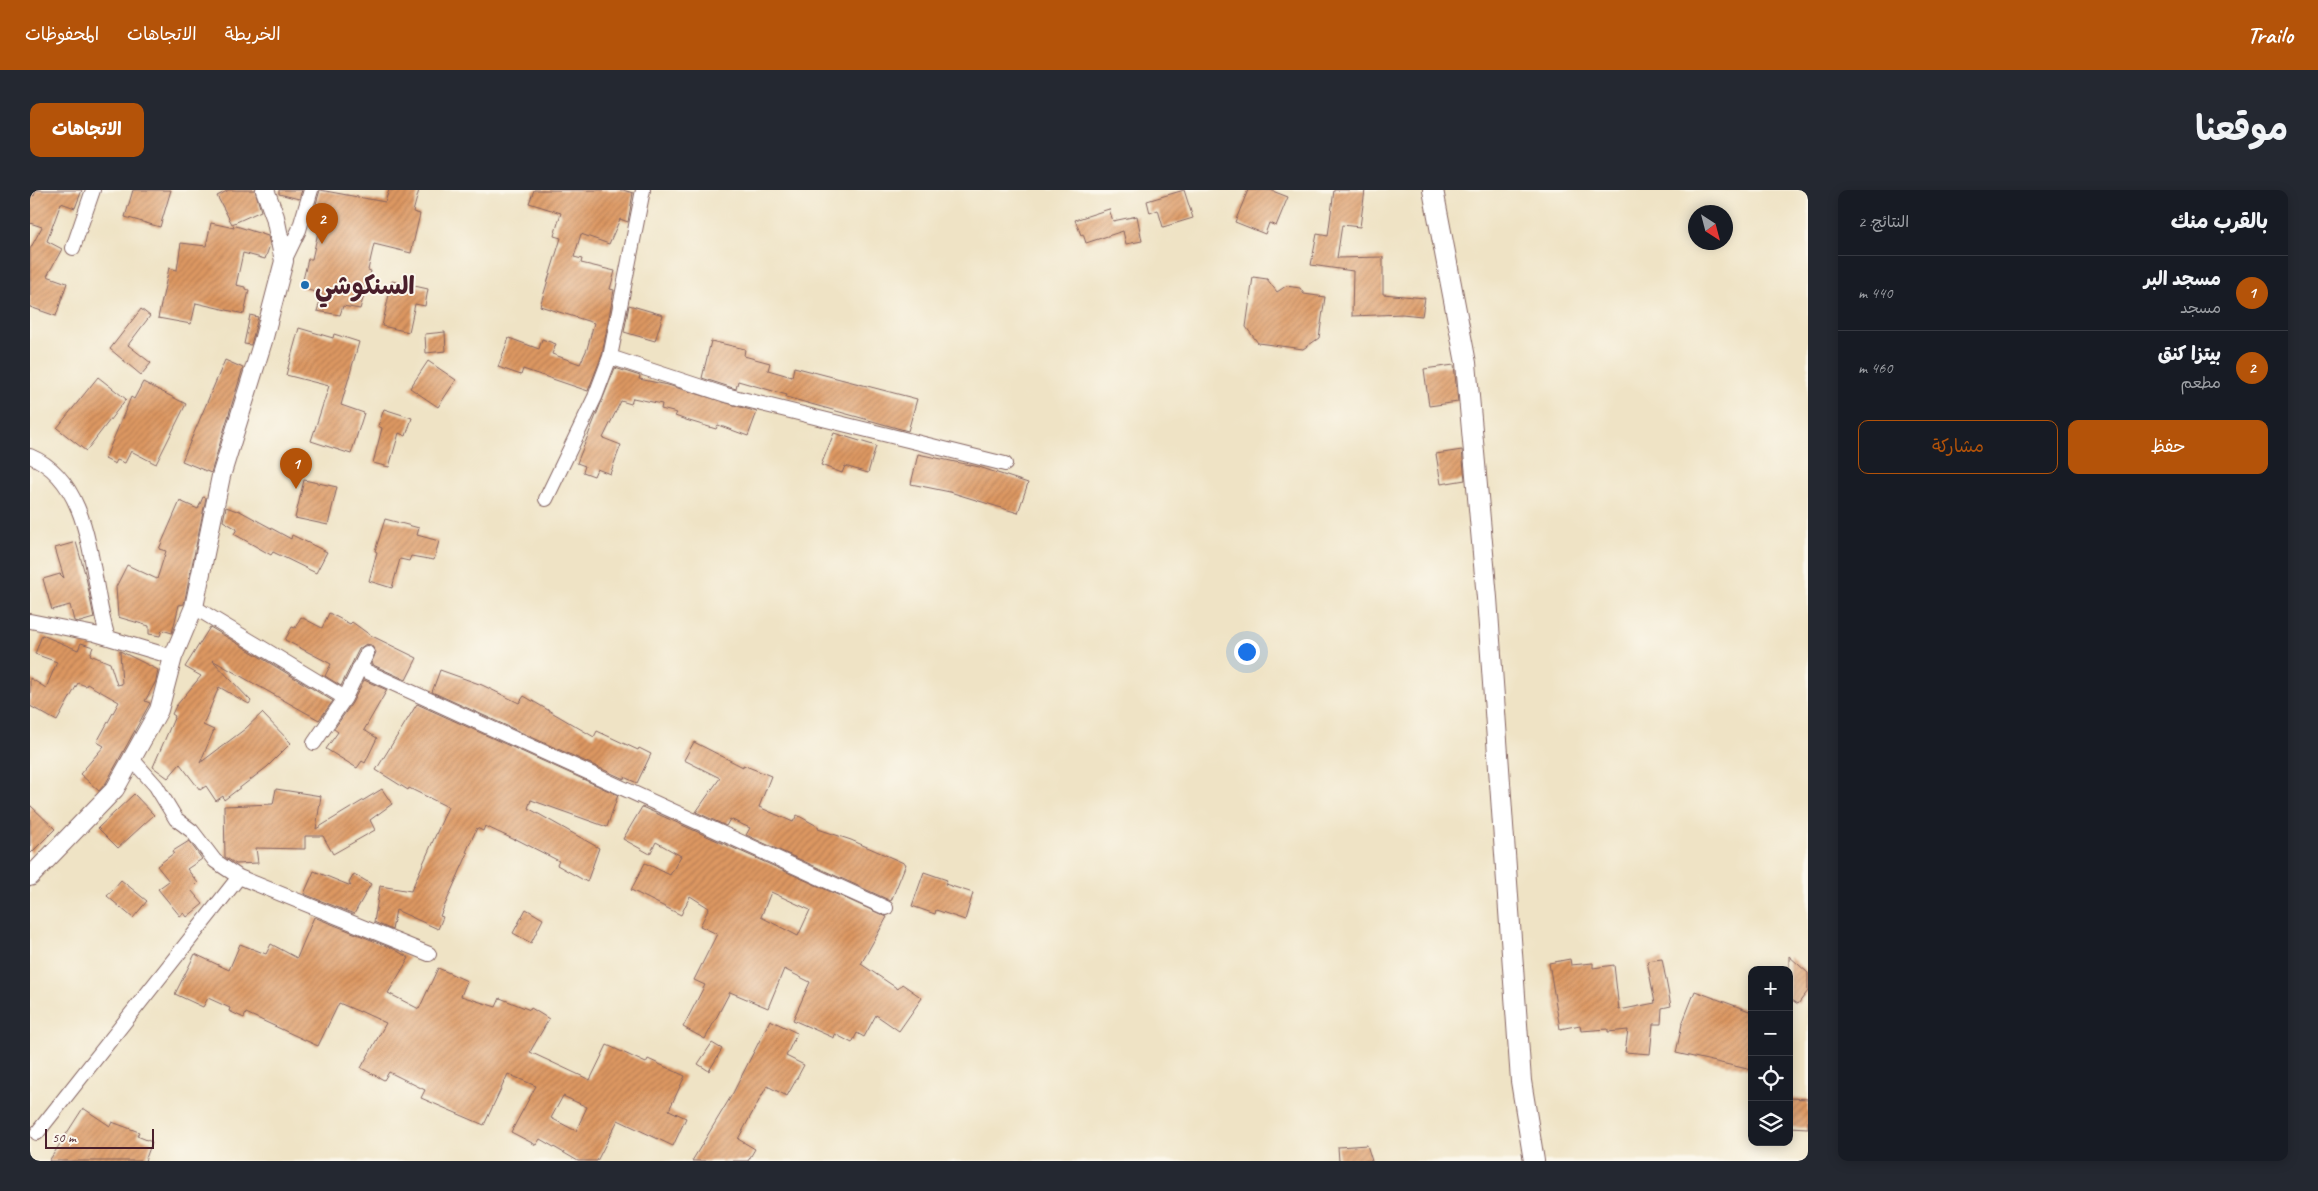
<!DOCTYPE html>
<html lang="ar">
<meta charset="utf-8">
<style>
:root{--surface:#171b24;--page:#242831;--text:#f1f3f6;--muted:#9ea1a6;--line:#363941;--accent:#b45309}
body{margin:0;font-family:Caveat,"Playpen Sans Arabic",sans-serif;background:var(--page);color:var(--text);direction:rtl}
.controls{position:absolute;right:15px;bottom:15px;display:grid;overflow:hidden;border-radius:10px;box-shadow:0 2px 12px #0003}
.controls button{width:45px;height:45px;display:grid;place-items:center;padding:0;border:0;border-bottom:1px solid var(--line);background:var(--surface);color:var(--text);font:25px sans-serif}
.compass{position:absolute;left:1658px;top:15px;width:45px;height:45px;border-radius:50%;background:var(--surface);box-shadow:0 2px 12px #0003;rotate:144deg}
.scale{position:absolute;left:15px;bottom:12px;width:109px;box-sizing:border-box;padding-left:5px;border:2px solid #4a1f2b;border-top:0;font-size:14px;line-height:18px;white-space:nowrap;color:#4a1f2b;-webkit-text-stroke:4px #fbf7ec;paint-order:stroke}
.you{position:absolute;left:1216px;top:461px;width:18px;height:18px;margin:-12px;border:4px solid #fff;border-radius:50%;background:#1a73e8;box-shadow:0 0 0 8px #1a73e833}
.badge{display:grid;place-items:center;width:32px;height:32px;border-radius:50%;background:var(--accent);color:#fff;font-size:16px;font-weight:700}
.pin{position:absolute;translate:-50% -41px;filter:drop-shadow(0 1px 2px #0008)}
.pin::after{content:'';position:absolute;top:26px;width:18px;height:15px;background:inherit;clip-path:polygon(0 0,100% 0,50% 100%)}
.list{margin:0;padding:0;list-style:none}
h2{display:flex;justify-content:space-between;align-items:center;height:65px;margin:0;padding:0 20px;font-size:21px}
h2 small{font-size:16px;font-weight:400;color:var(--muted)}
.list li{display:grid;grid-template-columns:32px 1fr auto;gap:15px;align-items:center;box-sizing:border-box;height:75px;padding:0 20px;border-top:1px solid var(--line)}
.list b{display:block;font-size:19px;white-space:nowrap}
.list p{margin:0;font-size:16px;white-space:nowrap;color:var(--muted)}
.list em{font-size:16px;font-style:normal;color:var(--muted)}
.actions{display:flex;gap:10px;padding:15px 20px}
.actions a{flex:1;padding:11px 0;border:1px solid var(--accent);border-radius:10px;text-align:center;font-size:18px;color:var(--accent)}
.actions .main{background:var(--accent);color:#fff}
.icon{flex:none;width:28px;height:28px;fill:none;stroke:currentColor;stroke-width:2;stroke-linecap:round;stroke-linejoin:round}
.map{position:relative;flex:none;width:1778px;height:971px;overflow:hidden;direction:ltr;border-radius:10px}
header{display:flex;align-items:center;gap:30px;box-sizing:border-box;height:70px;padding:0 25px;background:var(--accent);color:#fff}
header strong{font-size:24px}
nav{display:flex;gap:28px;margin-inline-start:auto;font-size:18px}
.intro{display:flex;align-items:center;justify-content:space-between;box-sizing:border-box;height:120px;padding:0 30px}
h1{margin:0;font-size:35px}
.button{padding:12px 22px;border-radius:10px;background:var(--accent);color:#fff;font-size:18px;font-weight:700}
main{display:flex;gap:30px;padding:0 30px}
aside{flex:1;background:var(--surface);border-radius:10px;box-shadow:0 2px 12px #0003}
.map>svg:first-child{display:block}
.building{fill:url(#building-hatch);fill-rule:evenodd}
.lines{fill:none;stroke-linecap:round;stroke-linejoin:round}
.minor-casing{stroke:#846461;stroke-width:16}
.tertiary-casing{stroke:#846461;stroke-width:20}
.secondary-casing{stroke:#846461;stroke-width:22}
.minor{stroke:#fff;stroke-width:14}
.tertiary{stroke:#fff;stroke-width:18}
.secondary{stroke:#fff;stroke-width:20}
.poi-dot{fill:#1f6fb2;stroke:#fbf7ec;stroke-width:2}
.labels{text-anchor:middle;stroke-width:4;stroke-linejoin:round;paint-order:stroke}
.poi-label{font-size:25px;font-weight:bold;fill:#4a1f2b;stroke:#fbf7ec;text-anchor:start}
</style>
<header>
<strong>Trailo</strong>
<nav><a>الخريطة</a><a>الاتجاهات</a><a>المحفوظات</a></nav>
</header>
<div class="intro"><h1>موقعنا</h1><a class="button">الاتجاهات</a></div>
<main>
<aside>
<h2>بالقرب منك<small>النتائج: 2</small></h2>
<ul class="list">
<li><span class="badge">1</span><div><b>مسجد البر</b><p>مسجد</p></div><em>440 m</em></li>
<li><span class="badge">2</span><div><b>بيتزا كنق</b><p>مطعم</p></div><em>460 m</em></li>
</ul>
<div class="actions"><a class="main">حفظ</a><a>مشاركة</a></div>
</aside>
<div class="map">
<svg width="1778" height="971" viewBox="0 0 1778 971">
<defs>
<pattern id="building-hatch" width="6" height="6" patternUnits="userSpaceOnUse" patternTransform="scale(1.25)"><rect width="6" height="6" fill="#dd9862"/><path d="M-1 1l2-2M0 6l6-6M5 7l2-2" fill="none" stroke="#b57b51"/></pattern>
</defs>
<rect width="100%" height="100%" fill="#fbf7ec"/>
<filter id="ink" filterUnits="userSpaceOnUse"><feTurbulence type="fractalNoise" baseFrequency=".02" numOctaves="2"/><feDisplacementMap in="SourceGraphic" scale="10" xChannelSelector="R" yChannelSelector="G"/><feConvolveMatrix kernelMatrix="1 2 1 2 8 2 1 2 1" color-interpolation-filters="sRGB"/></filter>
<filter id="wash" filterUnits="userSpaceOnUse"><feTurbulence type="fractalNoise" baseFrequency=".0096" numOctaves="4" result="noise"/><feDisplacementMap in="SourceGraphic" scale="20" xChannelSelector="R" yChannelSelector="G"/><feGaussianBlur stdDeviation="1.12" result="paint"/><feColorMatrix in="noise" values="0 0 0 0 0 0 0 0 0 0 0 0 0 0 0 0 0 1.4 0 .05"/><feComposite in="paint" operator="in"/></filter>
<g filter="url(#wash)">
<rect width="100%" height="100%" fill="#efe3c5"/>
<g id="blocks">
<path class="building" d="M 6,0 L 52,0 L 45,18 L 31,13 L 17,51 L 32,59 L 17,86 L 37,93 L 26,126 L 0,117 L 0,59 L 12,37 L 0,33 L 0,4 L 4,6 Z
M 103,0 L 141,0 L 130,37 L 95,27 Z
M 199,0 L 225,0 L 231,21 L 202,34 L 187,6 Z
M 249,0 L 272,0 L 269,9 L 249,4 Z
M 290,0 L 355,12 L 359,0 L 389,0 L 383,22 L 390,24 L 381,63 L 344,54 L 338,80 L 341,81 L 330,119 L 313,116 L 310,125 L 287,121 L 292,104 L 271,98 L 278,69 L 282,69 L 294,16 L 286,14 Z
M 504,0 L 593,0 L 603,3 L 598,32 L 590,29 L 579,54 L 551,44 L 544,67 L 552,69 L 551,73 L 585,81 L 580,99 L 584,100 L 572,165 L 558,201 L 493,179 L 491,185 L 468,177 L 479,148 L 509,159 L 512,149 L 526,154 L 522,164 L 550,174 L 557,159 L 564,133 L 510,116 L 531,48 L 524,46 L 531,23 L 499,13 Z
M 1154,0 L 1163,28 L 1133,37 L 1128,20 L 1120,23 L 1117,11 Z
M 1218,0 L 1240,0 L 1258,7 L 1246,36 L 1239,33 L 1235,44 L 1205,32 Z
M 1304,0 L 1335,0 L 1330,37 L 1312,35 L 1307,68 L 1353,67 L 1353,104 L 1395,108 L 1392,126 L 1372,124 L 1322,126 L 1323,81 L 1281,75 L 1287,44 L 1298,46 Z
M 1079,19 L 1083,31 L 1107,26 L 1112,51 L 1096,54 L 1093,41 L 1056,53 L 1053,44 L 1051,45 L 1045,30 Z
M 181,33 L 204,38 L 203,35 L 238,46 L 240,55 L 235,69 L 213,63 L 206,95 L 215,97 L 215,99 L 219,100 L 214,124 L 166,113 L 161,134 L 128,128 L 139,78 L 147,80 L 151,53 L 176,56 Z
M 1223,87 L 1237,89 L 1247,102 L 1256,96 L 1270,98 L 1274,104 L 1295,107 L 1289,148 L 1273,159 L 1228,153 L 1216,137 Z
M 362,91 L 398,99 L 395,116 L 385,114 L 379,142 L 352,136 Z
M 599,115 L 633,125 L 625,151 L 594,142 Z
M 111,119 L 120,126 L 98,155 L 121,173 L 111,185 L 80,159 Z
M 220,125 L 228,127 L 221,155 L 214,154 Z
M 269,138 L 303,148 L 304,144 L 329,152 L 311,215 L 334,223 L 321,264 L 281,251 L 299,196 L 256,185 Z
M 415,142 L 416,161 L 396,163 L 395,144 Z
M 681,151 L 715,159 L 714,166 L 740,173 L 738,180 L 762,187 L 764,177 L 887,209 L 878,241 L 756,207 L 757,205 L 708,191 L 706,199 L 672,188 Z
M 195,170 L 213,178 L 181,283 L 152,271 Z
M 398,171 L 426,190 L 408,217 L 380,198 Z
M 1424,175 L 1428,212 L 1399,216 L 1394,179 Z
M 585,178 L 610,186 L 609,189 L 638,195 L 727,222 L 718,246 L 688,235 L 686,239 L 656,230 L 645,226 L 647,223 L 631,219 L 632,214 L 603,208 L 601,214 L 591,211 L 573,248 L 591,255 L 580,284 L 567,279 L 564,286 L 553,282 L 555,276 L 547,273 Z
M 68,187 L 96,209 L 56,261 L 27,238 Z
M 113,192 L 156,214 L 126,274 L 101,261 L 95,273 L 87,270 L 85,274 L 75,269 L 101,207 L 104,209 Z
M 354,219 L 382,228 L 376,246 L 369,243 L 359,277 L 343,273 L 352,238 L 348,236 Z
M 804,243 L 846,256 L 838,283 L 815,276 L 812,283 L 791,275 Z
M 1432,260 L 1435,290 L 1411,294 L 1406,264 Z
M 888,264 L 949,277 L 998,293 L 988,323 L 920,302 L 881,294 Z
M 274,290 L 307,297 L 298,335 L 265,328 Z
M 173,307 L 176,308 L 154,414 L 149,415 L 142,443 L 132,440 L 130,446 L 119,444 L 119,436 L 88,427 L 86,397 L 97,375 L 127,389 L 136,361 L 129,359 L 150,311 L 168,319 Z
M 196,317 L 207,321 L 208,320 L 261,349 L 262,345 L 297,362 L 286,383 L 243,362 L 241,365 L 204,344 L 207,339 L 193,331 Z
M 355,329 L 389,338 L 387,345 L 409,351 L 404,370 L 381,366 L 379,371 L 370,369 L 362,398 L 339,391 L 347,362 L 345,361 Z
M 46,352 L 56,387 L 64,428 L 50,432 L 44,431 L 40,415 L 22,420 L 13,389 L 30,384 L 34,388 L 25,358 Z
M 299,423 L 320,434 L 322,432 L 340,445 L 387,468 L 376,490 L 341,474 L 346,462 L 341,455 L 336,454 L 329,459 L 311,496 L 295,486 L 301,474 L 255,450 L 262,437 L 265,438 L 271,427 L 292,438 Z
M 180,437 L 303,511 L 289,530 L 182,470 L 221,511 L 219,514 L 189,497 L 173,535 L 184,540 L 170,573 L 215,539 L 232,523 L 261,553 L 237,577 L 194,610 L 193,606 L 186,611 L 176,596 L 170,600 L 150,574 L 138,588 L 123,577 L 145,526 L 142,524 L 146,516 L 171,486 L 155,477 Z
M 12,445 L 48,460 L 51,453 L 63,457 L 60,465 L 80,473 L 87,495 L 92,494 L 90,461 L 128,480 L 126,491 L 115,511 L 120,513 L 114,524 L 76,593 L 69,601 L 50,584 L 74,556 L 67,552 L 89,512 L 57,494 L 56,496 L 48,493 L 27,531 L 0,516 L 0,488 L 16,498 L 27,472 L 5,464 Z
M 410,480 L 452,495 L 489,513 L 494,506 L 564,547 L 567,541 L 608,560 L 609,558 L 621,564 L 607,593 L 594,587 L 594,589 L 402,502 Z
M 334,490 L 357,500 L 334,540 L 347,548 L 335,573 L 332,571 L 327,578 L 296,559 L 308,542 L 304,539 L 322,513 Z
M 387,514 L 588,605 L 577,637 L 501,610 L 498,618 L 569,658 L 557,692 L 527,675 L 529,671 L 486,649 L 485,650 L 455,636 L 453,641 L 447,638 L 436,662 L 438,663 L 410,726 L 413,727 L 408,739 L 366,720 L 362,740 L 344,732 L 350,696 L 381,701 L 418,617 L 379,598 L 378,600 L 346,580 Z
M 664,552 L 713,577 L 713,575 L 741,586 L 729,617 L 763,632 L 767,625 L 789,637 L 788,639 L 821,650 L 876,674 L 861,711 L 716,645 L 720,638 L 700,629 L 696,636 L 666,622 L 690,588 L 654,570 Z
M 246,599 L 291,606 L 286,639 L 352,599 L 362,614 L 340,630 L 345,640 L 303,664 L 293,646 L 275,646 L 275,659 L 226,658 L 228,673 L 206,674 L 195,667 L 194,616 L 243,614 Z
M 104,604 L 124,625 L 88,658 L 68,638 Z
M 0,615 L 25,639 L 0,664 Z
M 612,617 L 857,727 L 831,774 L 868,799 L 872,794 L 892,808 L 869,841 L 846,825 L 834,847 L 827,843 L 822,853 L 805,844 L 804,848 L 763,830 L 780,792 L 754,779 L 738,818 L 700,802 L 675,849 L 653,837 L 675,795 L 664,790 L 687,744 L 670,736 L 679,718 L 660,706 L 651,725 L 601,700 L 615,673 L 640,685 L 651,666 L 626,652 L 620,664 L 593,649 ZM 741,702 L 780,720 L 768,746 L 731,727 Z
M 159,651 L 172,669 L 157,679 L 168,693 L 161,700 L 173,714 L 157,727 L 154,723 L 150,726 L 128,699 L 139,691 L 127,676 L 144,663 L 143,661 Z
M 284,681 L 321,696 L 319,693 L 324,684 L 341,694 L 324,724 L 274,704 Z
M 894,682 L 917,690 L 915,694 L 943,703 L 935,730 L 906,720 L 905,724 L 882,716 Z
M 91,690 L 117,711 L 103,728 L 77,706 Z
M 496,719 L 513,729 L 501,753 L 483,743 Z
M 284,727 L 364,759 L 379,768 L 358,803 L 389,819 L 408,778 L 437,791 L 431,806 L 466,817 L 470,808 L 500,820 L 501,818 L 519,829 L 500,862 L 560,890 L 577,855 L 616,873 L 618,869 L 655,886 L 639,920 L 656,928 L 643,956 L 588,930 L 567,971 L 548,971 L 510,949 L 506,955 L 481,942 L 506,896 L 478,884 L 454,935 L 391,908 L 395,900 L 359,882 L 354,890 L 331,878 L 356,833 L 330,821 L 330,822 L 309,813 L 288,856 L 216,823 L 214,828 L 199,821 L 200,818 L 178,808 L 173,817 L 145,804 L 165,764 L 199,780 L 210,754 L 236,764 L 241,754 L 267,768 ZM 533,906 L 557,917 L 546,941 L 521,928 Z
M 1759,766 L 1778,783 L 1778,801 L 1768,814 L 1759,808 Z
M 1540,769 L 1541,775 L 1563,773 L 1563,778 L 1584,775 L 1589,820 L 1625,813 L 1617,771 L 1632,769 L 1641,816 L 1632,818 L 1631,834 L 1623,834 L 1620,864 L 1595,862 L 1598,840 L 1578,842 L 1578,839 L 1551,841 L 1550,835 L 1530,839 L 1519,773 Z
M 1665,801 L 1722,822 L 1722,880 L 1646,863 L 1652,834 Z
M 740,830 L 767,843 L 756,866 L 774,875 L 766,890 L 757,906 L 737,896 L 708,949 L 725,959 L 718,971 L 662,971 L 703,903 Z
M 682,853 L 692,859 L 679,881 L 668,874 Z
M 1759,908 L 1778,909 L 1778,938 L 1759,937 Z
M 53,918 L 80,936 L 82,932 L 109,942 L 107,946 L 122,952 L 115,971 L 19,971 Z
M 1337,955 L 1342,971 L 1309,971 L 1308,957 Z"/>
</g>
</g>
<g filter="url(#ink)">
<use href="#blocks" fill-opacity="0" stroke="#846461" stroke-width="1"/>
<g class="lines">
<defs>
<path id="minor" d="M 43,58 L 63,0
M 254,71 L 269,40 L 281,0
M 580,167 L 696,205 L 975,274
M 0,266 C 66,294 59,389 78,448
M 516,309 L 565,207 L 580,167 L 613,0
M 164,417 L 315,508
M 0,431 L 65,444 L 143,467
M 329,478 L 856,718
M 284,553 L 315,508 L 337,463
M 101,568 L 126,596 L 146,629 L 162,641 L 185,671 L 209,687 L 399,764
M 7,943 L 209,687"/>
<path id="tertiary" d="M 0,687 L 85,599 L 129,520 L 143,467 L 164,417 L 191,286 L 233,151 L 254,71 L 245,27 L 235,0"/>
<path id="secondary" d="M 1403,0 L 1436,173 L 1457,408 L 1491,891 L 1504,971"/>
</defs>
<use href="#minor" class="minor-casing"/>
<use href="#tertiary" class="tertiary-casing"/>
<use href="#secondary" class="secondary-casing"/>
<use href="#minor" class="minor"/>
<use href="#tertiary" class="tertiary"/>
<use href="#secondary" class="secondary"/>
</g>
</g>
<circle class="poi-dot" cx="275" cy="95" r="5"/>
<g class="labels">
<g class="poi-label">
<text x="285" y="104">السنكوشي</text>
</g>
</g>
</svg>
<div class="controls">
<button>+</button>
<button>−</button>
<button><svg class="icon" aria-label="locate" viewBox="0 0 24 24"><circle cx="12" cy="12" r="6"/><path d="M12 2v4M12 18v4M2 12h4M18 12h4"/></svg></button>
<button><svg class="icon" aria-label="layers" viewBox="0 0 24 24"><path d="M12 4l9 5-9 5-9-5zM3 14l9 5 9-5"/></svg></button>
</div>
<svg class="compass" viewBox="-18 -18 36 36"><path d="M0-13l5 13h-10z" fill="#e53935"/><path d="M0 13l5-13h-10z" fill="#9ea1a6"/></svg>
<div class="scale">50 m</div>
<div class="you"></div>
<div class="pin badge" style="left:266px;top:299px">1</div>
<div class="pin badge" style="left:292px;top:54px">2</div>
</div>
</main>
